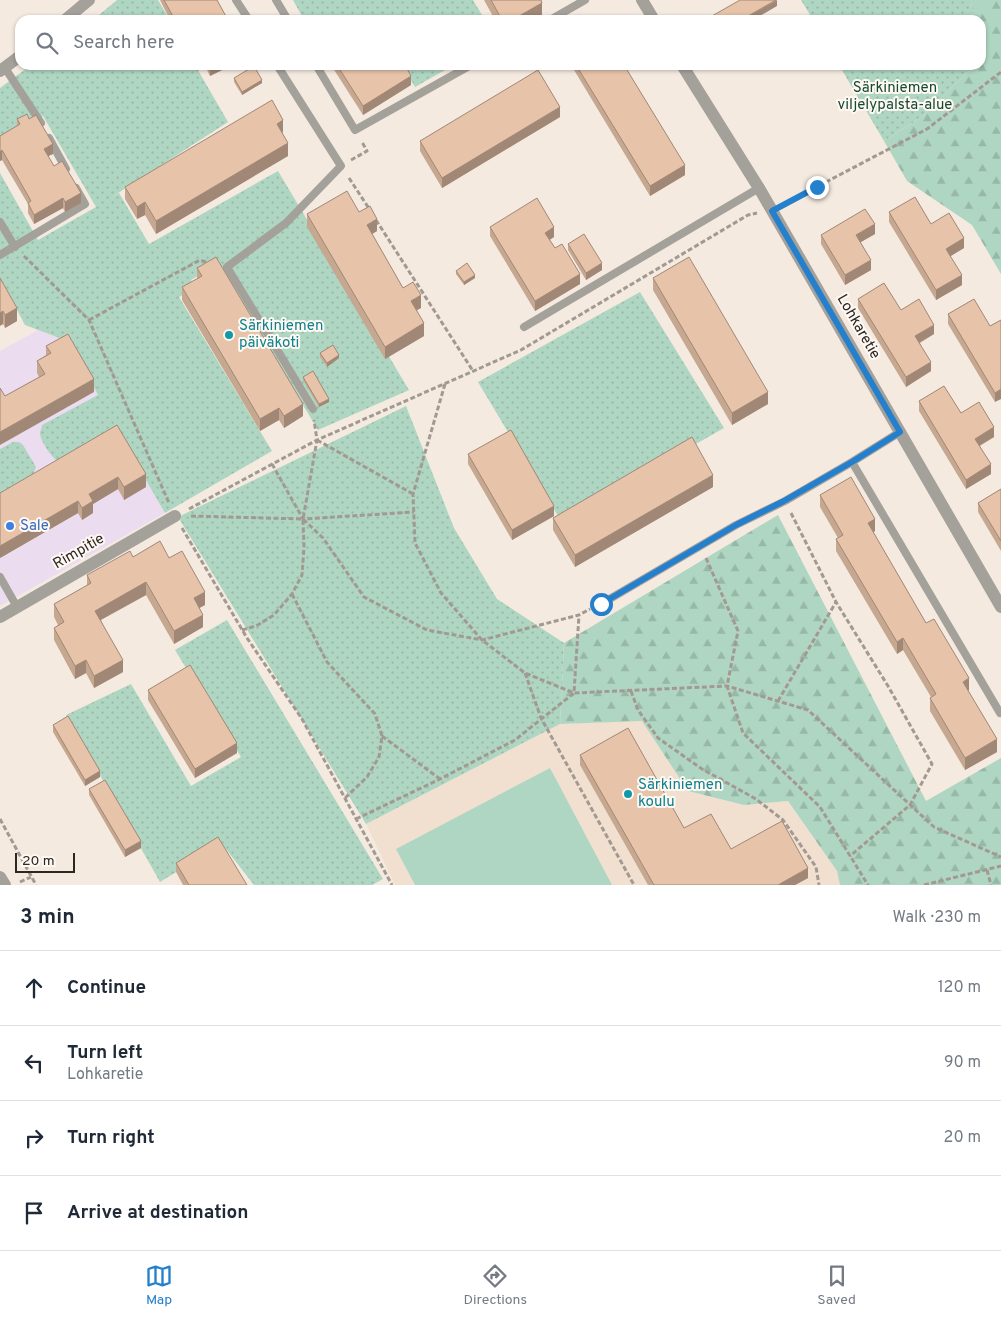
<!DOCTYPE html>
<html lang="en">
<head>
<meta charset="utf-8">
<style>
	body { margin:0; font-family:Overpass,sans-serif; background:#f2f2f3; color:#1f2937 }
	.scale { position:absolute; left:15px; bottom:12px; width:60px; box-sizing:border-box; padding-left:5px; border:2px solid #2b2723; border-top:0; font-size:14px; line-height:18px; white-space:nowrap; color:#2b2723; -webkit-text-stroke:4px #fff8f2; paint-order:stroke }
	.stop { position:absolute; width:15px; height:15px; margin:-11px; border:4px solid #247fcc; border-radius:50%; background:#fff }
	.stop.end { background:#247fcc; border-color:#fff; box-shadow:0 1px 5px #0008 }
	.list { margin:0; padding:0; list-style:none }
	h2 { display:flex; justify-content:space-between; align-items:center; height:65px; margin:0; padding:0 20px; font-size:21px }
	h2 small { font-size:16px; font-weight:400; color:#747a83 }
	.list li { display:grid; grid-template-columns:32px 1fr auto; gap:15px; align-items:center; box-sizing:border-box; height:75px; padding:0 20px; border-top:1px solid #e0e1e3 }
	.list b { display:block; font-size:19px; white-space:nowrap }
	.list p { margin:0; font-size:16px; white-space:nowrap; color:#747a83 }
	.list em { font-size:16px; font-style:normal; color:#747a83 }
	.icon { flex:none; width:28px; height:28px; fill:none; stroke:currentColor; stroke-width:2; stroke-linecap:round; stroke-linejoin:round }
	.map { position:relative; flex:none; width:1001px; height:885px; overflow:hidden }
	.search { position:absolute; background:#fff; box-shadow:0 1px 4px #0004; left:15px; right:15px; top:15px; height:55px; display:flex; align-items:center; gap:12px; box-sizing:border-box; padding:0 18px; border-radius:15px; color:#747a83; font-size:19px }
	.sheet { height:365px; background:#fff }
	nav { display:flex; justify-content:space-around; align-items:center; box-sizing:border-box; height:70px; border-top:1px solid #e0e1e3; background:#fff; font-size:14px; color:#747a83 }
	nav a { display:grid; justify-items:center; gap:2px }
	nav .on { color:#247fcc }
	.map>svg:first-child { display:block }
	.commercial { fill:#ebdcf0 }
	.built { fill:#f1e0d0 }
	.grass { fill:#afd6c2 }
	.forest { fill:url(#forest-firs) }
	.park { fill:url(#park-dots) }
	.lines { fill:none; stroke-linecap:round; stroke-linejoin:round }
	.path { stroke:#a29a92; stroke-width:3; stroke-dasharray:5 2.5; stroke-linecap:butt }
	.service { stroke:#a4a19b; stroke-width:8 }
	.minor { stroke:#a4a19b; stroke-width:12 }
	.tertiary { stroke:#a4a19b; stroke-width:12 }
	.wall { fill:#c6a891 }
	.shaded-wall { fill:#a18876 }
	.building { fill:#e6c3a9; stroke:#a18876 }
	.route { stroke:#247fcc; stroke-width:6 }
	.culture-dot { fill:#0f9aa8; stroke:#fff8f2; stroke-width:2 }
	.shop-dot { fill:#3f7fe0; stroke:#fff8f2; stroke-width:2 }
	.labels { text-anchor:middle; dominant-baseline:central; stroke-width:4; stroke-linejoin:round; paint-order:stroke }
	.park-label { font-size:15px; fill:#144934; stroke:#fff8f2 }
	.culture-label { font-size:15px; fill:#0d838f; stroke:#fff8f2; text-anchor:start }
	.street-label { font-size:15px; fill:#2b2723; stroke:#fff8f2 }
	.shop-label { font-size:15px; fill:#366cbe; stroke:#fff8f2; text-anchor:start }
</style>
</head>
<body>
<div class="map">
<svg width="1001" height="885" viewBox="0 0 1001 885">
	<defs>
		<pattern id="forest-firs" width="22" height="20" patternUnits="userSpaceOnUse" patternTransform="scale(1.25)"><rect width="22" height="20" fill="#afd6c2"/><path d="M5 1l3.5 6h-7zM16 11l3.5 6h-7z" fill="#97b8a6"/></pattern>
		<pattern id="park-dots" width="8" height="8" patternUnits="userSpaceOnUse" patternTransform="scale(1.25)"><rect width="8" height="8" fill="#afd6c2"/><path d="M2 2h.1M6 6h.1" fill="none" stroke="#97b8a6" stroke-width="1.8" stroke-linecap="round"/></pattern>
	</defs>
	<rect width="100%" height="100%" fill="#f5eae0"/>
	<!-- commercial -->
	<path class="commercial" d="M38 330 70 342 119 434 165 513 0 606V351Z"/>
	<!-- built -->
	<path class="built" d="M642 720 688 791 744 805 788 801 837 871 840 885H395L366 824 560 724Z"/>
	<!-- grass -->
	<path class="grass" d="M550 768 612 885H415L396 849Z"/>
	<!-- forest -->
	<path class="forest" d="M971 0H1001V274L972 225 907 181 884 141 922 117 975 65H981V20H973Z
		M778 515 926 801 1001 758V885H840L837 871 788 801 744 805 688 791 642 721 560 724 564 643Z"/>
	<!-- park -->
	<path class="park" d="M117 0H158L170 20H93Z
		M293 0H473L485 20H304Z
		M801 0H971L973 20H813Z
		M31 65H195L228 122 109 199 119 193 149 244 278 171 409 390 318 430 218 264 191 280 195 288 179 297 272 451 165 513 119 434 58 461C52 458 40 441 40 433 40 432 42 427 42 425L98 395 70 342 25 325 0 278V173L38 240 96 207 43 116 0 140V88Z
		M402 65H454L415 87Z
		M839 65H975L922 117 884 141Z
		M640 292 724 428 561 521 478 382Z
		M406 406 454 528 497 599 564 643 560 724 366 824 178 517Z
		M13 442H19L23 445 36 467 33 475 0 497V449Z
		M227 620 383 879 372 885H254L222 844 160 882 66 715 131 684 191 786 241 757 175 650Z"/>
	<g class="lines">
		<!-- path -->
		<path class="path" d="M351 160 367 151 362 142
			M349 178 370 210
			M786 203 927 129 1001 72
			M376 220 473 371
			M24 256 89 320 169 503
			M89 320 200 260 210 263
			M445 384 413 494 415 543 441 593 482 640 525 673 574 693 727 686 808 710 934 827 1001 857
			M317 440 413 494
			M272 464 303 519 414 512
			M189 509 317 440 521 350 748 215 757 213
			M791 513 836 602 888 686 932 764 910 805 850 856
			M191 516 303 519 323 538 364 597 427 630 482 640 579 615 590 609
			M182 528 247 638 302 719 392 885
			M706 558 738 631 727 686 743 733 820 807 868 885
			M292 594 327 662 375 714 382 736 379 757 367 777 345 798
			M242 630 256 626 274 615 292 594 302 575 304 547 303 519 317 440 314 420
			M525 673 541 718 634 885
			M631 691 638 710 658 738 702 769 756 799 783 820 816 867 819 885
			M778 701 836 602
			M382 736 440 779
			M0 819 36 885
			M356 819 440 779 515 740 574 693 579 615
			M987 870 991 885
			M20 882 31 877
			M924 885 1001 866"/>
		<!-- service -->
		<path class="service" d="M236 0 249 20
			M276 0 288 20
			M550 20 585 0
			M277 65 341 166 286 223 227 267 313 409
			M316 65 355 130 471 65
			M5 68 41 123
			M49 138 66 169
			M0 222 15 247
			M0 255 85 204 76 188
			M524 327 759 188
			M852 462 1000 713
			M0 577 17 607
			M601 604 736 525 785 501 852 462 900 432"/>
		<!-- minor -->
		<path class="minor" d="M642 0 654 20
			M65 20 89 0
			M682 65 759 188 1001 607
			M0 71 20 56
			M0 617 175 516"/>
		<!-- tertiary -->
		<path class="tertiary" d="M0 877 5 885"/>
	</g>
	<!-- wall -->
	<path class="wall" d="M160 0H217L228 20H170Z
		M484 0H541L542 15 534 20H495Z
		M194 65H232L210 76 205 66 197 71Z
		M331 65H405L411 85 363 115Z
		M571 65H624L685 175 650 196Z
		M234 78 262 83 242 95 234 82Z
		M560 117 442 188 420 151V141Z
		M17 119 53 154 48 156 54 166 81 203 65 212 63 208 34 224 28 213V204L2 160 0 161V136L17 126Z
		M283 132 282 133 288 156 156 234 145 215 137 219 125 199V187Z
		M359 212 377 231 372 234 403 288 421 308 417 310 424 336 385 359 307 227V214Z
		M889 212 931 224 964 248 950 256 962 285 936 300 889 222Z
		M490 227 554 237 550 240 555 248 580 284 535 311 490 236Z
		M875 234 860 242 871 270 845 285 821 244V235Z
		M568 244 602 270 586 280 568 250Z
		M197 268 303 416 284 428 279 420 260 431 182 300V287L197 279Z
		M456 271 475 278 464 285 456 274Z
		M0 278 17 321 5 328 3 324Z
		M653 278 768 404 732 425 653 290Z
		M858 299 901 310 934 334 920 343 931 371 906 387 858 308Z
		M948 314 990 326 1001 320 995 402 948 324Z
		M46 346 94 392 5 396 39 377 37 373V361L46 355Z
		M320 353 339 358 327 367 320 357Z
		M303 377 329 402 319 407 303 380Z
		M919 401 961 413 994 437 980 446 991 474 966 489 919 411Z
		M117 425 146 487 124 500 118 489 93 504V513L82 520 78 513 0 558Z
		M468 454 554 516 512 540 468 464Z
		M713 487 575 567 553 530V518Z
		M1001 489V551L978 512V503Z
		M820 495 875 531 873 532 926 623 969 690 968 691 997 752 965 770 930 711V698L931 697 903 650 897 654 836 551V539L838 538 820 507Z
		M133 557 169 558 205 605 199 608 203 627 174 644 146 595 101 620 123 672 94 688 86 673 75 679 54 640V628L58 625 54 617V604L87 586V575Z
		M148 690 237 753 195 778 148 700Z
		M53 725 100 777 85 786 53 732Z
		M580 755 684 828 731 849 808 878 795 885H648L580 765Z
		M89 789 141 848 125 857 89 795Z
		M176 863 247 885H183L176 872Z"/>
	<!-- shaded-wall -->
	<path class="shaded-wall" d="M777 0V6L753 20H741Z
		M542 3V15L534 20H512Z
		M197 65H205V66L197 71Z
		M214 65H232L210 76V67Z
		M411 76V85L363 115V106Z
		M262 80V83L242 95V92Z
		M560 107V117L442 188V178Z
		M283 120V132L277 136V124Z
		M288 143V156L156 234V221Z
		M53 144V154L44 158V149Z
		M2 150V160L0 161V152Z
		M685 165V175L650 196V186Z
		M81 193V203L65 212V202Z
		M63 198V208L34 224V215Z
		M145 202V215L137 219V207Z
		M377 219V231L367 237V225Z
		M875 224V234L856 245V235Z
		M554 227V237L545 242V233Z
		M964 238V248L946 259V249Z
		M871 260V270L845 285V275Z
		M602 263V270L586 280V273Z
		M580 274V284L535 311V301Z
		M475 275V278L464 285V282Z
		M962 275V285L936 300V290Z
		M421 295V308L411 313V301Z
		M17 308V321L5 328V315Z
		M3 311V324L0 326V313Z
		M424 323V336L385 359V347Z
		M934 325V334L915 345V336Z
		M339 355V358L327 367V363Z
		M931 362V371L906 387V377Z
		M94 379V392L0 445V432Z
		M1001 389V399L995 402V393Z
		M768 392V404L732 425V413Z
		M329 399V402L319 407V404Z
		M303 404V416L284 428V416Z
		M279 408V420L260 431V419Z
		M994 427V437L975 448V439Z
		M991 464V474L966 489V480Z
		M146 474V487L124 500V487Z
		M713 475V487L575 567V555Z
		M118 477V489L93 504V513L82 520V508L89 494Z
		M78 501V513L0 558V546Z
		M554 506V516L512 540V530Z
		M875 519V531L868 536V523Z
		M146 582V595L95 623V611Z
		M205 592V605L194 611V598Z
		M203 615V627L174 644V631Z
		M903 638V650L897 654V642Z
		M86 660V673L75 679V666Z
		M123 660V672L94 688V676Z
		M969 678V690L963 694V682Z
		M997 739V752L965 770V758Z
		M237 743V753L195 778V769Z
		M100 771V777L85 786V780Z
		M141 841V848L125 857V850Z
		M808 868V878L795 885H778Z"/>
	<!-- building -->
	<path class="building" d="M164 0H217L228 20H175Z
		M491 0H541L542 3 512 20H502Z
		M740 0H776L741 20H705Z
		M241 17 242 20H236Z
		M374 17 376 20H369Z
		M337 65H405L411 76 363 106Z
		M576 65H624L685 165 650 186Z
		M254 66 262 80 242 92 234 78Z
		M538 70 560 107 442 178 420 141Z
		M272 100 283 120 277 124 288 143 156 221 145 202 137 207 125 187Z
		M27 114 29 119 36 115 53 144 44 149 54 166 62 161 81 193 65 202 63 198 34 215 28 203 31 201 2 150 0 152V136L20 124 17 119Z
		M347 191 359 212 370 206 377 219 367 225 403 288 413 282 421 295 411 301 424 323 385 347 307 214Z
		M915 197 931 224 949 213 964 238 946 249 962 275 936 290 889 212Z
		M537 198 554 227 545 233 555 248 562 244 580 274 535 301 490 227Z
		M865 209 875 224 856 235 871 260 845 275 821 235Z
		M584 234 602 263 586 273 568 244Z
		M216 257 303 404 284 416 279 408 260 419 182 287 202 276 197 268Z
		M689 257 768 392 732 413 653 278Z
		M467 263 475 275 464 282 456 271Z
		M0 278 17 308 5 315 3 311 0 313Z
		M884 283 901 310 919 299 934 325 915 336 931 362 906 377 858 299Z
		M974 299 990 326 1001 320V389L995 393 948 314Z
		M68 334 94 379 0 432V388L5 396 45 374 37 361 51 353 46 346Z
		M333 345 339 355 327 363 320 353Z
		M313 371 329 399 319 404 303 377Z
		M944 386 961 413 979 402 994 427 975 439 991 464 966 480 919 401Z
		M117 425 146 474 124 487 118 477 89 494 93 501 82 508 78 501 0 546V493Z
		M511 430 554 506 512 530 468 454Z
		M692 437 713 475 575 555 553 518Z
		M851 477 875 519 868 523 926 623 934 619 969 678 963 682 997 739 965 758 930 698 936 694 903 638 897 642 836 539 843 535 820 495Z
		M1001 489V541L978 503Z
		M160 541 169 558 182 551 205 592 194 598 203 615 174 631 146 582 95 611 123 660 94 676 86 660 75 666 54 628 64 622 54 604 91 583 87 575 130 551 133 557Z
		M190 665 237 743 195 769 148 690Z
		M68 716 100 771 85 780 53 725Z
		M628 728 684 828 711 814 731 849 782 821 808 868 778 885H654L580 755Z
		M105 780 141 841 125 850 89 789Z
		M218 837 247 885H189L176 863Z"/>
	<g class="lines">
		<!-- route -->
		<path class="route" d="M601 604 736 525 784 501 852 462 900 432 772 211 817 187"/>
	</g>
	<!-- markers -->
	<g class="culture-dot">
		<circle cx="229" cy="335" r="5"/>
		<circle cx="628" cy="794" r="5"/>
	</g>
	<circle class="shop-dot" cx="10" cy="526" r="5"/>
	<g class="labels">
		<!-- park labels -->
		<g class="park-label">
			<text x="895" y="88">Särkiniemen<tspan x="895" dy="17">viljelypalsta-alue</tspan></text>
		</g>
		<!-- culture labels -->
		<g class="culture-label">
			<text x="239" y="326">Särkiniemen<tspan x="239" dy="17">päiväkoti</tspan></text>
			<text x="638" y="785">Särkiniemen<tspan x="638" dy="17">koulu</tspan></text>
		</g>
		<!-- street labels -->
		<g class="street-label">
			<text transform="translate(858 327) rotate(60)">Lohkaretie</text>
			<text transform="translate(79 552) rotate(-30)">Rimpitie</text>
		</g>
		<!-- shop labels -->
		<g class="shop-label">
			<text x="20" y="526">Sale</text>
		</g>
	</g>
</svg>
<div class="scale">20 m</div>
<div class="stop" style="left:601px;top:604px"></div>
<div class="stop end" style="left:817px;top:187px"></div>
<div class="search"><svg class="icon" aria-label="search" viewBox="0 0 24 24"><circle cx="10" cy="10" r="6"/><path d="M15 15l6 6"/></svg>Search here</div>
</div>
<section class="sheet">
<h2>3 min<small>Walk · 230 m</small></h2>
<ul class="list">
<li><svg class="icon" aria-label="ahead" viewBox="0 0 24 24"><path d="M12 20V5M6 11l6-6 6 6"/></svg><div><b>Continue</b></div><em>120 m</em></li>
<li><svg class="icon" aria-label="left" viewBox="0 0 24 24"><path d="M17 20v-9H6M10 6l-5 5 5 5"/></svg><div><b>Turn left</b><p>Lohkaretie</p></div><em>90 m</em></li>
<li><svg class="icon" aria-label="right" viewBox="0 0 24 24"><path d="M7 20v-9h11M14 6l5 5-5 5"/></svg><div><b>Turn right</b></div><em>20 m</em></li>
<li><svg class="icon" aria-label="arrive" viewBox="0 0 24 24"><path d="M6 21V4h12l-3 4 3 4H6"/></svg><div><b>Arrive at destination</b></div></li>
</ul>
</section>
<nav>
<a class="on"><svg class="icon" aria-label="map" viewBox="0 0 24 24"><path d="M3 6l6-2 6 2 6-2v14l-6 2-6-2-6 2zM9 4v14M15 6v14"/></svg>Map</a>
<a><svg class="icon" aria-label="directions" viewBox="0 0 24 24"><path d="M12 3l9 9-9 9-9-9zM9 14v-3h6M13 9l2 2-2 2"/></svg>Directions</a>
<a><svg class="icon" aria-label="saved" viewBox="0 0 24 24"><path d="M7 4h10v16l-5-4-5 4z"/></svg>Saved</a>
</nav>
</body>
</html>
